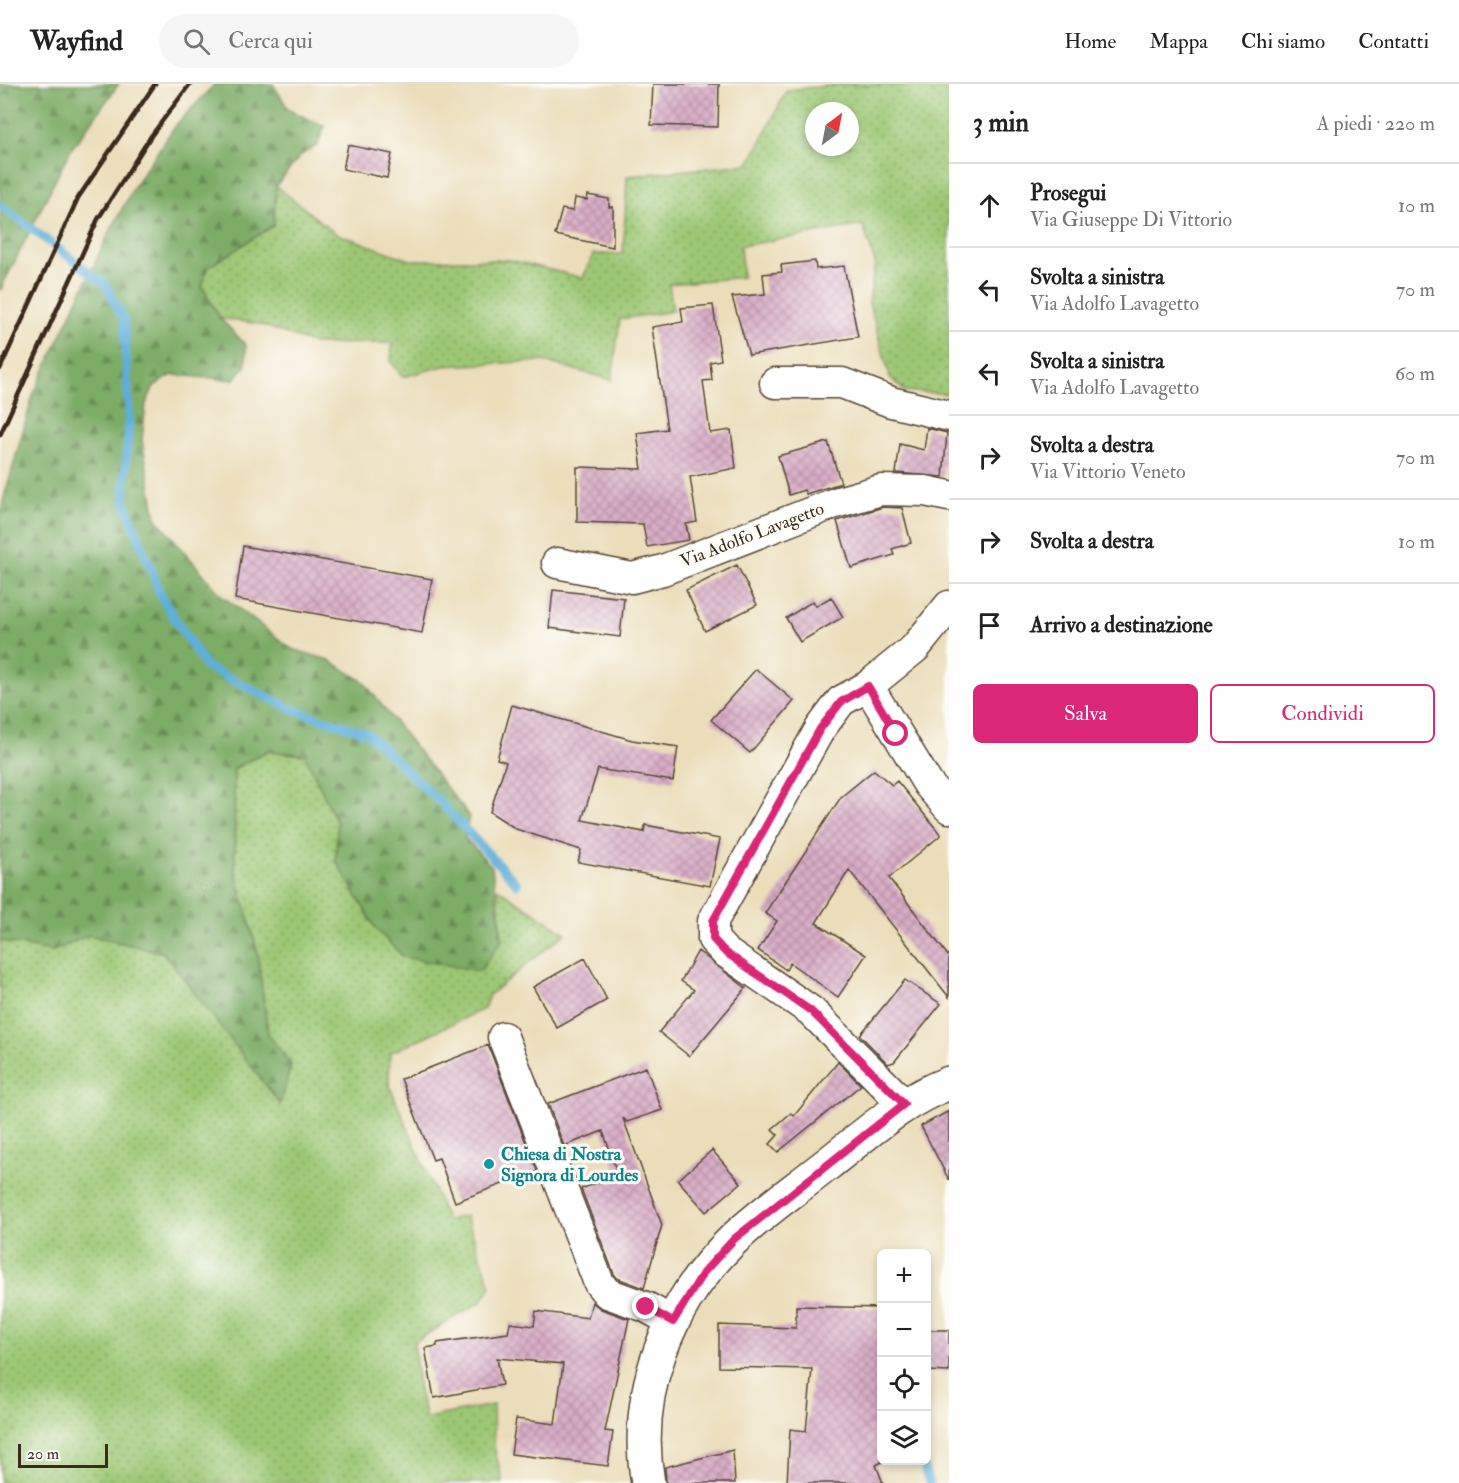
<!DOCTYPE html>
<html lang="it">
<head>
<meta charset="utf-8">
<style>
	body { margin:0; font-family:"IM FELL Double Pica",serif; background:#f6f6f6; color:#222 }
	.controls { position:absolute; right:18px; bottom:18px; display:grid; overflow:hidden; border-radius:9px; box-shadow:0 3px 9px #0003 }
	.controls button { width:54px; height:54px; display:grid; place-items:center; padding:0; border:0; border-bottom:2px solid #e0e0e0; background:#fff; color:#222; font:30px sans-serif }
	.compass { position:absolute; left:805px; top:18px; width:54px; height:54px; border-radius:50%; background:#fff; box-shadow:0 3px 9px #0003; rotate:32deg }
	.scale { position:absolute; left:18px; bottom:15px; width:90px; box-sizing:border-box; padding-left:6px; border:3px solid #3b2a1e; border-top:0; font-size:16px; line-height:21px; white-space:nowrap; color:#3b2a1e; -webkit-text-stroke:4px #fdfcf7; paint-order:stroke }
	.stop { position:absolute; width:18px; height:18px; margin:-14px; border:4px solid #db2777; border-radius:50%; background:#fff }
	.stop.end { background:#db2777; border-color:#fff; box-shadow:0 2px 6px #0008 }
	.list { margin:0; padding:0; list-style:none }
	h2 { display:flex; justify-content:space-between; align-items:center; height:78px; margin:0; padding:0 24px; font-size:26px }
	h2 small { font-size:20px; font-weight:400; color:#767676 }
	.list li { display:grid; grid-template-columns:39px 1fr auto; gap:18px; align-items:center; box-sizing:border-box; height:84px; padding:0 24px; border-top:2px solid #e0e0e0 }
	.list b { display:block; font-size:22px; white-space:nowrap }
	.list p { margin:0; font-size:20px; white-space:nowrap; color:#767676 }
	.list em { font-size:20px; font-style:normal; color:#767676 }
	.actions { display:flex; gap:12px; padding:18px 24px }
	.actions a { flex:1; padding:14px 0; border:2px solid #db2777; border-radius:9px; text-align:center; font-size:21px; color:#db2777 }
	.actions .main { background:#db2777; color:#fff }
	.icon { flex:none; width:33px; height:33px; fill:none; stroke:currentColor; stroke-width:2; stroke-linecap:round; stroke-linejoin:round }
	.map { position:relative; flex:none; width:949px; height:1399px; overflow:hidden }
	header { display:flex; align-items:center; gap:36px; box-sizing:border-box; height:84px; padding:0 30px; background:#fff; border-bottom:2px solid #e0e0e0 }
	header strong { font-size:28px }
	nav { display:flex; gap:33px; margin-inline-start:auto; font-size:21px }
	.search { width:420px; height:54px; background:#f6f6f6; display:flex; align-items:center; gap:15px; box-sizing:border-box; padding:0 21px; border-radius:33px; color:#767676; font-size:22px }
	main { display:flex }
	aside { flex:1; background:#fff }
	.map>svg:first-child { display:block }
	.grass { fill:url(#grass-dots); stroke:#6c7849; stroke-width:1.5; fill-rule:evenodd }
	.forest { fill:url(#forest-firs); stroke:#5c6b42; stroke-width:1.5 }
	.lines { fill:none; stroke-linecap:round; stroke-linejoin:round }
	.stream { stroke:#5eafd9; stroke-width:9 }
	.building { fill:url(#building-cross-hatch) }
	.minor-casing { stroke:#554535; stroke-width:33 }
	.major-casing { stroke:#554535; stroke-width:36 }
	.minor { stroke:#fff; stroke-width:30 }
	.major { stroke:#fff; stroke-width:33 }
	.rail { stroke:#3b2a1e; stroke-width:4.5 }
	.route { stroke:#db2777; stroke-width:8 }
	.culture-dot { fill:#0f9aa8; stroke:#fdfcf7; stroke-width:2 }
	.labels { text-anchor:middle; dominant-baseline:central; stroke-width:6; stroke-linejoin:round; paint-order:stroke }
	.street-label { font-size:18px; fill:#3b2a1e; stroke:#fdfcf7 }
	.culture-label { font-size:18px; font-weight:bold; fill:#0d838f; stroke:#fdfcf7; text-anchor:start }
</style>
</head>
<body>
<header>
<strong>Wayfind</strong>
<div class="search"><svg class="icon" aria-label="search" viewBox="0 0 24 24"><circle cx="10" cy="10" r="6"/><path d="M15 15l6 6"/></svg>Cerca qui</div>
<nav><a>Home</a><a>Mappa</a><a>Chi siamo</a><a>Contatti</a></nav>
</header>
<main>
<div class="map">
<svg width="949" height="1399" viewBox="0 0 949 1399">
	<defs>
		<pattern id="grass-dots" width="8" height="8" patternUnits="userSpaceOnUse" patternTransform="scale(1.5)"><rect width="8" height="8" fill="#9cc774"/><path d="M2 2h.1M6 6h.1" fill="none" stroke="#80a25f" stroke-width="1.8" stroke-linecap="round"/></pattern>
		<pattern id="forest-firs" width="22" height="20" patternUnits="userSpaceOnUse" patternTransform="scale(1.5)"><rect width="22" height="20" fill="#7dac66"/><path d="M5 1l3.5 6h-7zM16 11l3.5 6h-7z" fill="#688c53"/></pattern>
		<pattern id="building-cross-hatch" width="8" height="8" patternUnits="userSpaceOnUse" patternTransform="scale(1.5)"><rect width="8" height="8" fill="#d9adc8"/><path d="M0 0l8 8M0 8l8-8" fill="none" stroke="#b18da2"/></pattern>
	</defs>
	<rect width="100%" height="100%" fill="#fdfcf7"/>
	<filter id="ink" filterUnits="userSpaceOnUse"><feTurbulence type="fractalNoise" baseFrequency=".0167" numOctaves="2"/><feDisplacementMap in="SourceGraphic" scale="12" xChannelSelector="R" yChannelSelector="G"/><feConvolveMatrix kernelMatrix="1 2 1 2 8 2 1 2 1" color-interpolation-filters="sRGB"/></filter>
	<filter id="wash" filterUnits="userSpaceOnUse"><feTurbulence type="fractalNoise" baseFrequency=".008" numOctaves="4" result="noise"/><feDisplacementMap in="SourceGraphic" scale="24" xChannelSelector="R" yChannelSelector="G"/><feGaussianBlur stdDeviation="1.35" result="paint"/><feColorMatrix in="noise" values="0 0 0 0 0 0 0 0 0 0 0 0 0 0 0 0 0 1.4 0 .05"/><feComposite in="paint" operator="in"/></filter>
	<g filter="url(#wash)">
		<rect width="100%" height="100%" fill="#ebddba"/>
		<!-- grass -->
		<path class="grass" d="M847 0H949V310L904 307 890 293 869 219 875 179 863 141 740 162 743 193 669 200 673 227 620 235 612 296 543 277 443 282 403 293 391 278 392 259 314 260 259 240 220 234 202 202 207 183 274 141 276 102 335 149 410 176H510L583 194 593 170H623L627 92 749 80 787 6ZM814 27H850V63H814Z
			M267 667 305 671 337 739 336 777 502 856 497 804 566 849 489 911 484 925 390 969 389 1000 447 1136 466 1132 491 1202 482 1217 414 1258 418 1302 426 1334 493 1321 494 1362 503 1399H0V857L53 867 89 851 164 869 280 1019 291 981 268 950 257 866 235 786 234 685Z"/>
		<!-- forest -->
		<path class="forest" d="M0 0H119L70 67 0 207Z
			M215 0H273L289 26 325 42 318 61 301 71 276 102 274 141 207 184 202 203 220 234 246 261V282L233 296 172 291 154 302 146 320 142 356 156 434 221 511 292 565 329 576 363 597 469 732 465 754 492 783 502 856 480 887 403 873 376 845 336 777 337 739 305 671 267 667 234 684 235 786 257 866 268 950 291 981 280 1020 164 869 89 851 53 867 0 857V428L33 311 107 153 136 99 175 42Z"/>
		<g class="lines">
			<!-- stream -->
			<path class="stream" d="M0 121 105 200 124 236 129 330 124 416 163 516 206 583 294 626 367 649 443 721 517 800
				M921 1376 930 1399"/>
		</g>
		<g id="blocks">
			<!-- building -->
			<path class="building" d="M653 0H719L718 43 651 41Z
				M348 61 392 70 387 94 343 85Z
				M588 111 609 115V123H613V163L555 151 562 125 573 127 575 114 587 116Z
				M815 177 816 185 844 182 858 253 749 271 732 213 765 210 763 190 782 188 781 181Z
				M713 221 721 276 710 278 712 296 703 297 710 349 731 346 736 384 690 393 697 438 686 440 689 456 647 463 643 440 577 438V383L642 385 637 349 667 345 652 243 683 238 681 224Z
				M927 344 947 349 943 393 896 389 900 360 924 366Z
				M828 358 841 399 806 410 804 406 789 411 778 372Z
				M883 423 902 424 911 459 892 465 894 471 851 484 837 437Z
				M243 462 432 495 422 549 235 515Z
				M737 481 757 521 705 547 686 506Z
				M553 506 624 514 620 553 549 544Z
				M831 513 843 533 800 558 786 534 813 517 816 522Z
				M756 585 794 617 750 669 711 636Z
				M512 621 632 656 678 663 673 697 598 685 582 736 644 748 645 741 720 755 710 802 578 778 581 766 516 745 490 728 506 678 497 675Z
				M874 686 892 701 897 697 941 751 889 794 949 873V913L849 786 816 839 866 871 838 913 790 879 786 886 758 866 777 837 765 829 841 713Z
				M698 867 746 904 689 972 659 948 694 906 681 897Z
				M585 874 607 916 557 944 533 903Z
				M905 896 941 920 894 978 888 980 860 951Z
				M488 961 537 1087 455 1118 439 1074 433 1076 401 995Z
				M838 978 861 1001 778 1068 770 1060 778 1051 772 1045 791 1029 794 1032Z
				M646 983 662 1026 627 1038 623 1034 662 1141 644 1204 617 1194 614 1190 581 1105 618 1091 603 1047 564 1062 548 1020Z
				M949 1027V1096L921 1042Z
				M712 1066 741 1099 706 1128 678 1096Z
				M592 1218 601 1225 629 1235 605 1347 613 1348 608 1382 511 1370 516 1335 555 1340 563 1280 497 1274 502 1301 434 1314 425 1264 437 1262V1259L508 1249 510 1239 534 1242 536 1227 588 1234Z
				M796 1222 882 1224V1378L876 1381 883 1399H787L790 1345 806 1347 812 1285 719 1283V1241L796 1244Z
				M927 1246H949V1288L927 1287Z
				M733 1366 735 1399H666L665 1383Z"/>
		</g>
	</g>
	<g filter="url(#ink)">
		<use href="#blocks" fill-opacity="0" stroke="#554535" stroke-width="1.5"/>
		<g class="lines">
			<defs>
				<path id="minor" d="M775 299H842L891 318 949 332
					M557 479 632 494 663 486 835 419 881 406 925 407 949 412
					M868 602 928 700 949 724
					M503 953 599 1199 607 1209 646 1223 673 1238
					M904 1020 811 927 725 868 713 855V837L820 645 841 617 868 602 915 564 949 522"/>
				<path id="major" d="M648 1399C632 1309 668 1219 733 1156 761 1129 795 1106 825 1082 865 1051 901 1017 949 999"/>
			</defs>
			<!-- minor casing -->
			<use href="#minor" class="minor-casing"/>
			<!-- major casing -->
			<use href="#major" class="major-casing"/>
			<!-- minor -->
			<use href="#minor" class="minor"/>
			<!-- major -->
			<use href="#major" class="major"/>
			<!-- rail -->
			<path class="rail" d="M0 285 78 114 155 0
				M0 351 98 135 151 52 190 0"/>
		</g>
	</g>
	<g class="lines" filter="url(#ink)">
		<!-- route -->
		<path class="route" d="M646 1223 673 1238 703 1189 734 1155 904 1020 811 927 725 868 713 855V837L820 645 841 618 868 602 896 650"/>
	</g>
	<!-- markers -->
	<circle class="culture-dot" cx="489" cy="1080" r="6"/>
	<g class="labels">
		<!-- street labels -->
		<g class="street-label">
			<text transform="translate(752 451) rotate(-21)">Via Adolfo Lavagetto</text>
		</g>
		<!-- culture labels -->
		<g class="culture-label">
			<text x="501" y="1070">Chiesa di Nostra<tspan x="501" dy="21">Signora di Lourdes</tspan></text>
		</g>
	</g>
</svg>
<div class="controls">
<button>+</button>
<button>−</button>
<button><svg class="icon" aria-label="locate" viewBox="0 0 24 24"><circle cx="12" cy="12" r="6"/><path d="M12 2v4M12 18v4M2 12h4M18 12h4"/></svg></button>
<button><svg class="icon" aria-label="layers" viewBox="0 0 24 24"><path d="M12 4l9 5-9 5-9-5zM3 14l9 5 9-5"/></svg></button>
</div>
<svg class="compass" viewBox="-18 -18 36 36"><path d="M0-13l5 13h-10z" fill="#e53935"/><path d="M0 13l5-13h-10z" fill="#767676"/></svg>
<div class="scale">20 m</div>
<div class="stop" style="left:896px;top:650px"></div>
<div class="stop end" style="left:646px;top:1223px"></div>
</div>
<aside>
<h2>3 min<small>A piedi · 220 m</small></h2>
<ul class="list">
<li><svg class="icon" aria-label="ahead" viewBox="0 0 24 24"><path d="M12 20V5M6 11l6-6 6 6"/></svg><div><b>Prosegui</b><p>Via Giuseppe Di Vittorio</p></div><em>10 m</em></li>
<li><svg class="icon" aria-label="left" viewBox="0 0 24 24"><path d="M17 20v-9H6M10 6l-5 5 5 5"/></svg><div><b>Svolta a sinistra</b><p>Via Adolfo Lavagetto</p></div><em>70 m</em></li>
<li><svg class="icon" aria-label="left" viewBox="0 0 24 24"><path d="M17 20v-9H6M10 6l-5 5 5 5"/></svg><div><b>Svolta a sinistra</b><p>Via Adolfo Lavagetto</p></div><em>60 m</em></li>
<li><svg class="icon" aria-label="right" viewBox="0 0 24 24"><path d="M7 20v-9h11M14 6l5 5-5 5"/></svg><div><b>Svolta a destra</b><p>Via Vittorio Veneto</p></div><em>70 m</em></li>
<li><svg class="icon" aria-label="right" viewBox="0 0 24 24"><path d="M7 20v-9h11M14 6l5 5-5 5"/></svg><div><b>Svolta a destra</b></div><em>10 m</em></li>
<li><svg class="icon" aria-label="arrive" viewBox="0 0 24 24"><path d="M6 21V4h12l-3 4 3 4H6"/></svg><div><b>Arrivo a destinazione</b></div></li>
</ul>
<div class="actions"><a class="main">Salva</a><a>Condividi</a></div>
</aside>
</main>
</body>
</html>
